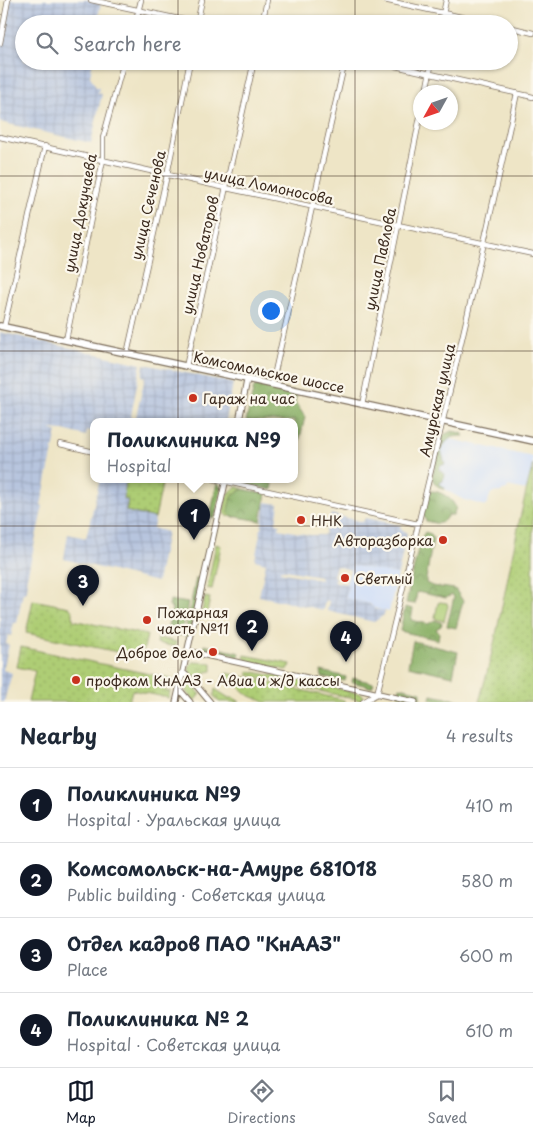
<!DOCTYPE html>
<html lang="en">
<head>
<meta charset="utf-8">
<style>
	body { margin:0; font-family:"Playpen Sans",sans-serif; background:#f6f6f7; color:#1f2937 }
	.compass { position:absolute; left:413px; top:85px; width:45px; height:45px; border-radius:50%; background:#fff; box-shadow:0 1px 4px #0004; rotate:230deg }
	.you { position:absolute; left:270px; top:310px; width:18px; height:18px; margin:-12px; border:4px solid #fff; border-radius:50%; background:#1a73e8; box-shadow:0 0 0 8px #1a73e833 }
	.badge { display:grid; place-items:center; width:32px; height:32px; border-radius:50%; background:#111827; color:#fff; font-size:16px; font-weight:700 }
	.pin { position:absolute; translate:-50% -41px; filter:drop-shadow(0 1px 2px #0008) }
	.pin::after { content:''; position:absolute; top:26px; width:18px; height:15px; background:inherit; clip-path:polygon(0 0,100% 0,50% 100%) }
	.popup { position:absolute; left:90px; top:418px; width:208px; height:65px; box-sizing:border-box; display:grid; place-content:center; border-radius:10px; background:#fff; filter:drop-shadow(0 1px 4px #0005); font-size:16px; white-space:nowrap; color:#747a83 }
	.popup b { font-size:19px; color:#1f2937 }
	.popup::after { content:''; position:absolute; left:50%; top:100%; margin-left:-10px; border:10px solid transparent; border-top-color:#fff }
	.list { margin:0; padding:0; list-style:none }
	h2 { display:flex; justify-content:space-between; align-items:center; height:65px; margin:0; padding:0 20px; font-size:21px }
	h2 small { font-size:16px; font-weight:400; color:#747a83 }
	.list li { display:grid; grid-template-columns:32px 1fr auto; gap:15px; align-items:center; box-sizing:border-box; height:75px; padding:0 20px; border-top:1px solid #e0e1e3 }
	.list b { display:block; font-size:19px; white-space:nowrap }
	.list p { margin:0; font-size:16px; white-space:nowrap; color:#747a83 }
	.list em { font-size:16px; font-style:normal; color:#747a83 }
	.icon { flex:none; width:28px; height:28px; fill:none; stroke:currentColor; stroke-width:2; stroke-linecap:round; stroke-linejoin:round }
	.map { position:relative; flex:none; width:533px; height:702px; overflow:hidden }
	.search { position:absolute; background:#fff; box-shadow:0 1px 4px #0004; left:15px; right:15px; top:15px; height:55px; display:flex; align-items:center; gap:12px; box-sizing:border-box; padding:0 18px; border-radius:28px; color:#747a83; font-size:19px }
	.sheet { height:365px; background:#fff }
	nav { display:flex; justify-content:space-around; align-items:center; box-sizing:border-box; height:70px; border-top:1px solid #e0e1e3; background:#fff; font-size:14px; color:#747a83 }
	nav a { display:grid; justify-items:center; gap:2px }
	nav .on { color:#111827 }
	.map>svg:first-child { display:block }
	.built { fill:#cbdbf9 }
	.industrial { fill:url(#industrial-grid); fill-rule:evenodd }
	.grass { fill:url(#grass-tufts); stroke:#747c4a }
	.forest { fill:url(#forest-crowns); stroke:#626d42 }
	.park { fill:url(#park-dots); stroke:#747c4a }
	.pitch { fill:#aecd75; stroke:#747c4a }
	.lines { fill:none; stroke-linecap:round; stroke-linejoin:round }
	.minor-casing { stroke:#7a6b59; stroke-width:6 }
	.tertiary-casing { stroke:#7a6b59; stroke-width:7 }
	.secondary-casing { stroke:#7a6b59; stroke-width:8 }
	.minor { stroke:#fff; stroke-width:4.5 }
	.tertiary { stroke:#fff; stroke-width:5 }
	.secondary { stroke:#fff; stroke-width:5.5 }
	.grid { fill:none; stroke:#3b2a1e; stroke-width:1; stroke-opacity:0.55 }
	.poi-dot { fill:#c8321e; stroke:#fbf7ec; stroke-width:2 }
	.labels { text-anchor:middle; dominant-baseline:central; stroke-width:4.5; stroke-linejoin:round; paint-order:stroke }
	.street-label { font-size:14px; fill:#3b2a1e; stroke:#fbf7ec }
	.poi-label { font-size:14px; fill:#3b2a1e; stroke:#fbf7ec; text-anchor:start }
</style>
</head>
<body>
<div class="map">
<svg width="533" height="702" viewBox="0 0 533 702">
	<defs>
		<pattern id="industrial-grid" width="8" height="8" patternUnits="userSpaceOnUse" patternTransform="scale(1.25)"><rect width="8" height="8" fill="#b7c5de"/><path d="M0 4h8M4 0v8" fill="none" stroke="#9ea9be"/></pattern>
		<pattern id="grass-tufts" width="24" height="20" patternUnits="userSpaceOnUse" patternTransform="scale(1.25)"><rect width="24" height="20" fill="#aecd75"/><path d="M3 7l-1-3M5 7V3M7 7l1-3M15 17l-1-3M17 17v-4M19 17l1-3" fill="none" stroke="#97b065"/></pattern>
		<pattern id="forest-crowns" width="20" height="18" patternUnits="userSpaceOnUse" patternTransform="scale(1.25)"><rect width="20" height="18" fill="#8ab066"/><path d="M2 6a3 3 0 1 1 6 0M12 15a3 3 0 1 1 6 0" fill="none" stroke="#728f53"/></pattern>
		<pattern id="park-dots" width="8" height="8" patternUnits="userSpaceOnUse" patternTransform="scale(1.25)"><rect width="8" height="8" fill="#aecd75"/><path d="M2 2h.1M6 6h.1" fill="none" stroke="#97b065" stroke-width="1.8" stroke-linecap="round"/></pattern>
	</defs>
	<rect width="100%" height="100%" fill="#fbf7ec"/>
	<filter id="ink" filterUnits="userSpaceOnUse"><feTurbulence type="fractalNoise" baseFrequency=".02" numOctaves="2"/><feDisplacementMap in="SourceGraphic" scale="10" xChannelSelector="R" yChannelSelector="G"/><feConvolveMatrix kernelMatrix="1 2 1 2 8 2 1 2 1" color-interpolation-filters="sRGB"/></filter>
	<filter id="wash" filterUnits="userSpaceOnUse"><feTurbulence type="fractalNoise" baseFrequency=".0096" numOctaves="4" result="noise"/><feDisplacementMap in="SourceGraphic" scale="20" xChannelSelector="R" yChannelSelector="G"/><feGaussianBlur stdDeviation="1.12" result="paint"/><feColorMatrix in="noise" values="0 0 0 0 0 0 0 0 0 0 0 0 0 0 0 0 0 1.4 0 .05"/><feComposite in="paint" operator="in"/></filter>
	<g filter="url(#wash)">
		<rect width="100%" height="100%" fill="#eee5c6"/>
		<!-- built -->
		<path class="built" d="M445 438 533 457V464L526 490 508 486 507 489 502 490 501 492 491 493 486 506 464 500 449 492 435 480Z
			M352 565 398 574 389 612 374 608 370 604 345 598 349 585 346 584Z"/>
		<!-- industrial -->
		<path class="industrial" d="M10 0H88L101 3 97 22 103 24H24V61H93L90 76 96 87 99 88 98 93 102 94 91 143 0 122V48Z
			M0 332 141 364 130 421H94V431H87L86 436 63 430 50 429 57 432 41 505 43 506 26 582 28 583 26 593 23 592 17 623H14L11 636 8 635 6 644 9 645 3 670 12 673 4 702H0Z
			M144 364 233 383 226 421H135L145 377 142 376Z
			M100 479H127L123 498 129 500 126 511 155 518 153 528 167 532 157 582 64 559 68 534 86 538Z
			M266 502 279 504 276 523 280 524 279 529 310 535H324L331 514 363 522 365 518 401 525 400 529 407 533 398 574 352 565 351 570 336 566 333 576 335 577 334 581 349 585 345 598 370 604V605L374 607V609L385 611 384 615 374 622 327 611 329 601 325 600 323 610 259 596 266 563 255 560ZM280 569 320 576 321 580 280 572Z"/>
		<!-- grass -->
		<path class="grass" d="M237 487 243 489 234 494 232 516 236 517 227 516 224 511C226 500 226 492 237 487Z
			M216 544 221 546 212 589 207 588Z
			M205 597 210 598 206 618 201 616Z
			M158 638 177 642 176 647 157 643Z
			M193 662 212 663V671L206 672 203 676 205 684 201 687 189 671 190 665Z
			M249 671 269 675H276L362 694 364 697 360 700 248 675Z
			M187 680H189L200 694 194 701 185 690Z"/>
		<!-- forest -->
		<path class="forest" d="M258 384 297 393 295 402 305 417 294 463V421H246L254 387Z
			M452 431 462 433 464 436C451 436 447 439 441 450L445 464 440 466 439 470 442 471 444 475 443 481 439 483 445 488 444 490 435 484 432 478 441 438 445 434Z
			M233 479H254V480L273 484 272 490 232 481Z
			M217 482 222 489 215 518 210 517Z
			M243 489 266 494 261 521 232 516 228 512C229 500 232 494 243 489Z
			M431 491C441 491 452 498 456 508L453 515H448C441 526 438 524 426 521L423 514 427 493Z
			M425 532 431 534 433 538 426 579V583L432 586 455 589 463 601 456 628 447 626 454 597 452 595 446 598 417 592 415 604 406 603 420 540Z
			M196 578 201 579 189 637 184 636Z
			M170 600 188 603 181 636 166 633 172 609 169 606Z
			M405 607 413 609 411 620 428 624 435 620 442 623 441 626 436 629 439 633 438 640 400 631Z
			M413 641 458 652 453 676 408 666Z
			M204 645 240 653 239 656 236 658 234 655 225 653 222 655V652L203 648Z
			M321 671 346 677 345 681 322 677Z
			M353 678 374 683 372 687H368V686L352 682Z
			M400 687 421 692V698L417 699 398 695Z
			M431 695 463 701V702H440L430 699Z"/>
		<!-- park -->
		<path class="park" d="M533 464V702H479C502 624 512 542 533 464Z
			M127 479H156L163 480 155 518 126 511 128 500 123 499Z
			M33 600 69 607 73 612V620L147 635 142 657 26 633Z
			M21 647 173 679 171 687 165 688 166 692 170 691 169 698 132 690 129 702H28L35 671 17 667Z
			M245 655 291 664 290 667 286 670 247 661 244 658Z
			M227 673 344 700V702H265L248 695 235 684 222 677Z
			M215 689 229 698H234L240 702H219L214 696Z"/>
		<!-- pitch -->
		<path class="pitch" d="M440 602 447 603 448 606 444 621 436 619 435 617 438 603Z"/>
	</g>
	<g filter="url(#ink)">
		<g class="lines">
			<defs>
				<path id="minor" d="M91 0 202 24
					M384 0 493 24
					M135 24 141 0
					M197 24 202 0
					M262 24 267 0
					M441 24 446 0
					M509 27 533 33
					M0 43 8 0
					M373 61 533 97
					M426 92 432 61
					M0 137 226 188 533 254
					M4 327 45 146
					M66 340 103 160V138L124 61
					M127 354 167 175 190 61
					M186 367 254 61
					M272 385 345 61
					M362 405 420 117
					M60 444 94 452
					M214 479 418 524
					M363 702 377 694C426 494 474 294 517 93"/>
				<path id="tertiary" d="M239 421 247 380
					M187 651 415 702
					M183 673 190 678 210 702
					M179 689 190 702
					M176 702 226 479"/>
				<path id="secondary" d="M0 326 533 441"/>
			</defs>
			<!-- minor casing -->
			<use href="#minor" class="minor-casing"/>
			<!-- tertiary casing -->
			<use href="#tertiary" class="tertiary-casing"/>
			<!-- secondary casing -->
			<use href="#secondary" class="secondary-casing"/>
			<!-- minor -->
			<use href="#minor" class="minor"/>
			<!-- tertiary -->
			<use href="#tertiary" class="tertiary"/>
			<!-- secondary -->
			<use href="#secondary" class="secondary"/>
		</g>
	</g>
	<!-- grid -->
	<path class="grid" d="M178 0V24M355 0V24M178 61V702M355 61V702M0 176H533M0 351H533M0 526H533"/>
	<!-- markers -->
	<g class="poi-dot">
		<circle cx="193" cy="398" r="5"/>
		<circle cx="301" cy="520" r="5"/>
		<circle cx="443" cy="540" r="5"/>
		<circle cx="345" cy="578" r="5"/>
		<circle cx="147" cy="620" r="5"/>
		<circle cx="213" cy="652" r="5"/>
		<circle cx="76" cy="680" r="5"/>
	</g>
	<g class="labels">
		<!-- street labels -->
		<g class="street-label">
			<text transform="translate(269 186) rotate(12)">улица Ломоносова</text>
			<text transform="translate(148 205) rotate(-77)">улица Сеченова</text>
			<text transform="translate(80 213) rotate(-79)">улица Докучаева</text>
			<text transform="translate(200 255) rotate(-77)">улица Новаторов</text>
			<text transform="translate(380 259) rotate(-78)">улица Павлова</text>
			<text transform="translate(269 372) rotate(12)">Комсомольское шоссе</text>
			<text transform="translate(437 400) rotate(-77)">Амурская улица</text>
		</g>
		<!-- poi labels -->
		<g class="poi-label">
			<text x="203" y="398">Гараж на час</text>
			<text x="311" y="520">ННК</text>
			<text x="433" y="540" text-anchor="end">Авторазборка</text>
			<text x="355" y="578">Светлый</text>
			<text x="157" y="612">Пожарная<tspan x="157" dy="16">часть №11</tspan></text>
			<text x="203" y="652" text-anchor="end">Доброе дело</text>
			<text x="86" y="680">профком КнААЗ - Авиа и ж/д кассы</text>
		</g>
	</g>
</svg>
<svg class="compass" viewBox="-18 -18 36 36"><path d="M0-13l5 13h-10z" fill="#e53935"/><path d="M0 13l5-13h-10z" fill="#747a83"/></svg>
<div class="you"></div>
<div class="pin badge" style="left:194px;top:540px">1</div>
<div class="popup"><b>Поликлиника №9</b>Hospital</div>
<div class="pin badge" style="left:252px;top:651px">2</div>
<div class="pin badge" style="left:83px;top:606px">3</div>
<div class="pin badge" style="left:346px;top:662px">4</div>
<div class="search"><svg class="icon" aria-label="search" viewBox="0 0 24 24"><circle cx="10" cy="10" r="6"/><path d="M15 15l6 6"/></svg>Search here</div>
</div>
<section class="sheet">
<h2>Nearby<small>4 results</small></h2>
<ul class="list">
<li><span class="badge">1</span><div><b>Поликлиника №9</b><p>Hospital · Уральская улица</p></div><em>410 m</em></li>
<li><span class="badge">2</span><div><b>Комсомольск-на-Амуре 681018</b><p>Public building · Советская улица</p></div><em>580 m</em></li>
<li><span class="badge">3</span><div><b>Отдел кадров ПАО &quot;КнААЗ&quot;</b><p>Place</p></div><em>600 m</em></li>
<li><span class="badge">4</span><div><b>Поликлиника № 2</b><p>Hospital · Советская улица</p></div><em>610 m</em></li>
</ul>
</section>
<nav>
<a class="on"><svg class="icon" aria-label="map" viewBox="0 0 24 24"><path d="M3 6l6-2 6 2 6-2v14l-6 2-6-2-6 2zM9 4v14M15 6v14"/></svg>Map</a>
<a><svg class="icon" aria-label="directions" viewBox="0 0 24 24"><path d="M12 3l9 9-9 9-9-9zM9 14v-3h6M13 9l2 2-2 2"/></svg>Directions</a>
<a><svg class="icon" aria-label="saved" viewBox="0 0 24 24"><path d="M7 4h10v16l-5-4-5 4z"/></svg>Saved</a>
</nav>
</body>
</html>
